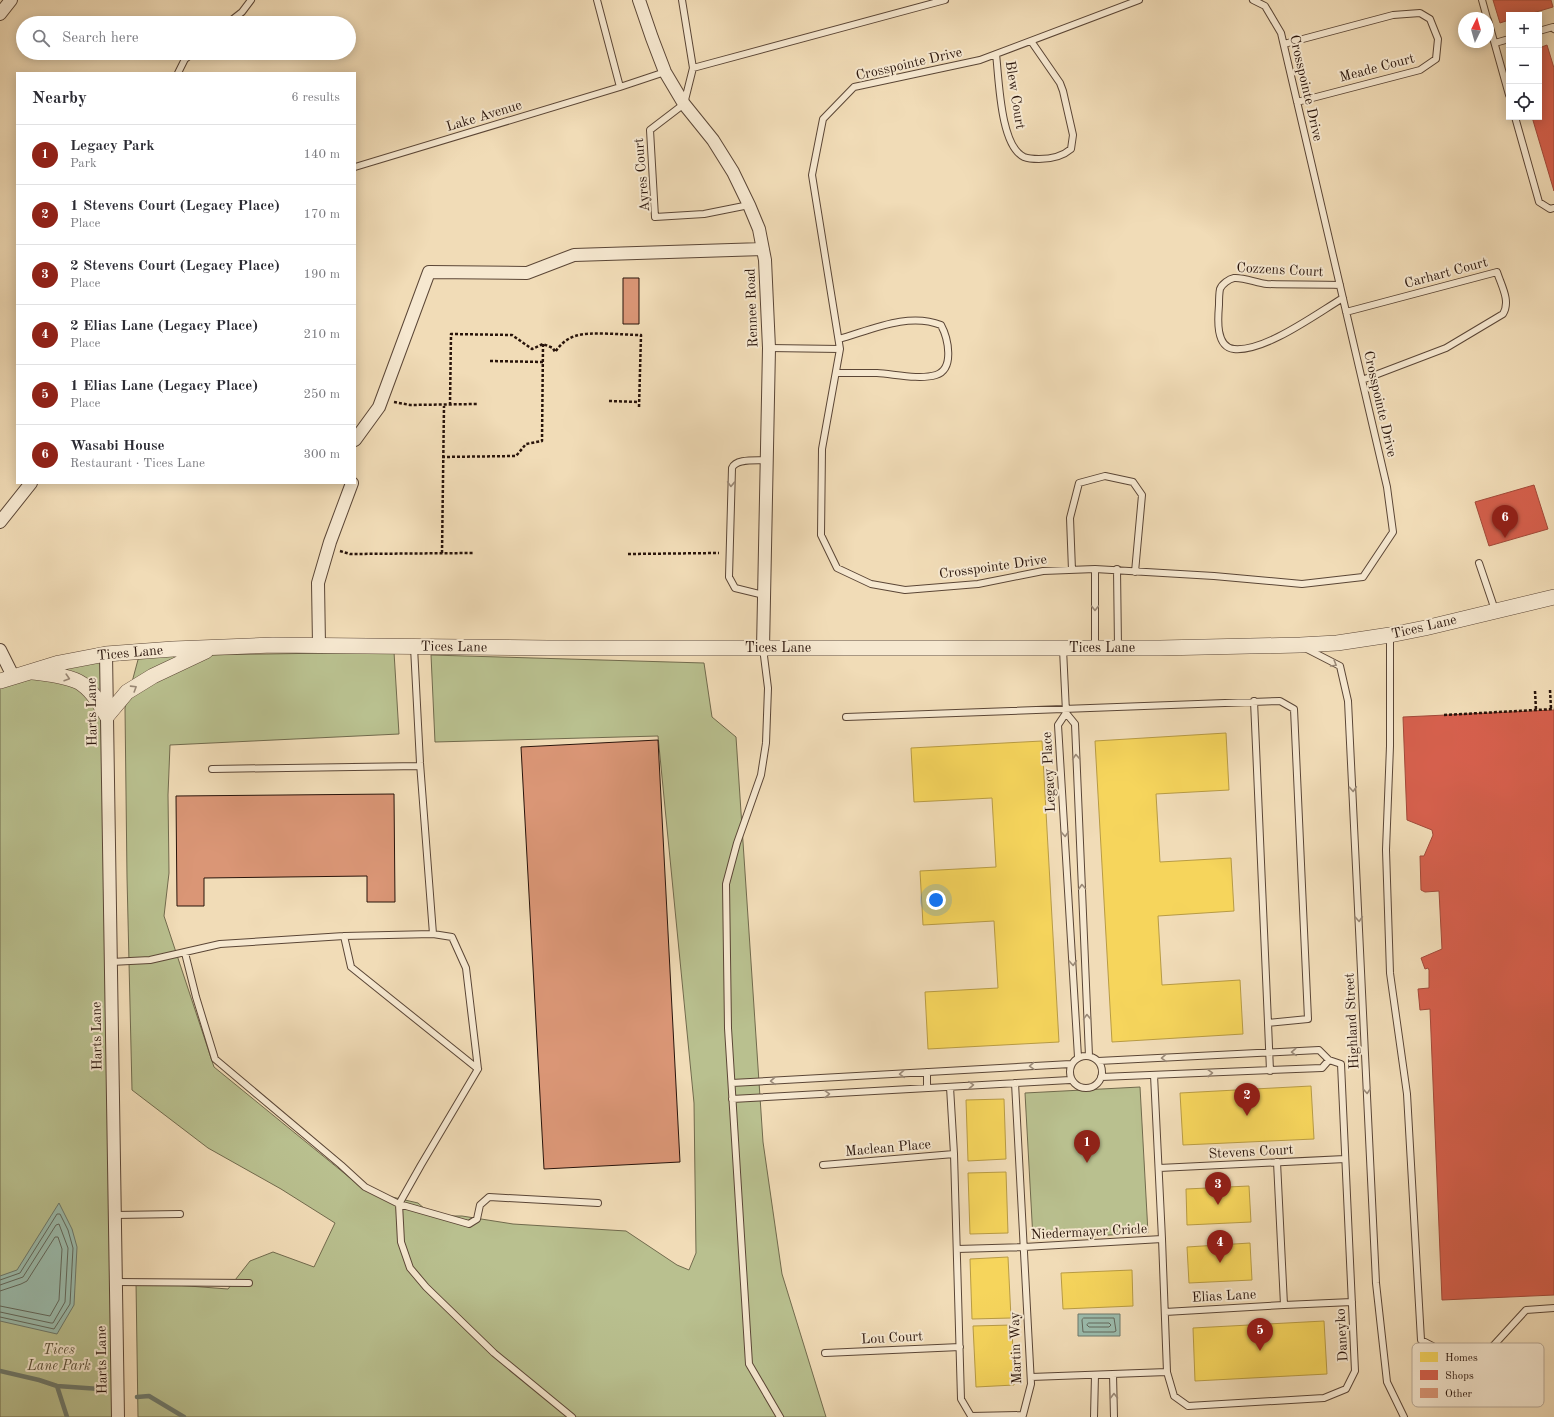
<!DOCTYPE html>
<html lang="en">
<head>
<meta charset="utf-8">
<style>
	body { margin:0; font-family:"Old Standard TT",serif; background:#f7f7f7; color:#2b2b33 }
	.controls { position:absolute; right:12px; top:12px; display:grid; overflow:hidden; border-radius:0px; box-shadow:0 2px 10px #0003 }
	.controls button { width:36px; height:36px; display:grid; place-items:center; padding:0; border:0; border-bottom:1px solid #e1e1e2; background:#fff; color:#2b2b33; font:20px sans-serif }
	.compass { position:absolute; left:1458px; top:12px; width:36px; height:36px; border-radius:50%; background:#fff; box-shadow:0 2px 10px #0003; rotate:5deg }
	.you { position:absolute; left:936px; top:900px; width:14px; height:14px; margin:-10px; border:3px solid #fff; border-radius:50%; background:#1a73e8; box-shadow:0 0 0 6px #1a73e833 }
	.badge { display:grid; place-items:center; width:26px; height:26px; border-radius:50%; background:#8f2418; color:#fff; font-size:13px; font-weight:700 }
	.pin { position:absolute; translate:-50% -33px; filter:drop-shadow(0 1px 2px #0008) }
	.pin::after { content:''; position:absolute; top:21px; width:14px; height:12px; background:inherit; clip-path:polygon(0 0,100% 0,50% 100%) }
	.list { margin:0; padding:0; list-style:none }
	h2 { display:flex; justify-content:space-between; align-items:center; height:52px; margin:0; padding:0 16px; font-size:17px }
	h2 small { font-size:13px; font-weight:400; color:#7c7c81 }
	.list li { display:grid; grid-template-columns:26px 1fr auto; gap:12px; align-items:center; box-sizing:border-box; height:60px; padding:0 16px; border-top:1px solid #e1e1e2 }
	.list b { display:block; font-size:15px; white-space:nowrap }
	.list p { margin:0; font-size:13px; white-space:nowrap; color:#7c7c81 }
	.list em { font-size:13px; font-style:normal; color:#7c7c81 }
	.icon { flex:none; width:22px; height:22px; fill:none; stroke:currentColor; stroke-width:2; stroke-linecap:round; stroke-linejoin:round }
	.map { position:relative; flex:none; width:1554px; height:1417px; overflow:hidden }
	.search { position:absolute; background:#fff; box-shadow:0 2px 10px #0003; left:16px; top:16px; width:340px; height:44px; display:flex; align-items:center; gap:10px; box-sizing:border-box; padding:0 14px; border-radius:22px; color:#7c7c81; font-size:15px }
	.panel { position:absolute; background:#fff; box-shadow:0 2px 10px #0003; left:16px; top:72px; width:340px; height:412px; border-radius:0px }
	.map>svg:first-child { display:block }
	.green { fill:#b9c08f; stroke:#716a4d }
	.water { fill:#9bbcad; stroke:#6d796c }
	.homes { fill:#f6d55c; stroke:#b89b44 }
	.shops { fill:#d6604d; stroke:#a24939 }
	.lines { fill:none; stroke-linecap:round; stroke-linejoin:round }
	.shore { stroke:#62685c; stroke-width:1 }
	.stream { stroke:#6d796c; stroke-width:4.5 }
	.building { fill:#da9676; stroke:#29140b }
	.service-casing { stroke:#5b4636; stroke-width:8 }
	.minor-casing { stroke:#5b4636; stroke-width:14 }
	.tertiary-casing { stroke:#5b4636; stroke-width:16 }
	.path { stroke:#29140b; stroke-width:2.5; stroke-dasharray:3 2; stroke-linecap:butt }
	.service { stroke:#f6e8d0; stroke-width:6 }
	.minor { stroke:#f6e8d0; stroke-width:12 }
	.tertiary { stroke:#f6e8d0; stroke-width:15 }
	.oneway { stroke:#9a8977 }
	.labels { text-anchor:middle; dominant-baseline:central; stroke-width:4; stroke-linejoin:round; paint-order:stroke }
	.street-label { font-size:14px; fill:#29140b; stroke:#f6e8d0 }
	.park-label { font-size:14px; font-style:italic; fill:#5b5039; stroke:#f6e8d0 }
	.key { fill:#f6e8d0; stroke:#b8a895; stroke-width:1 }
	.key-label { font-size:11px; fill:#29140b }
</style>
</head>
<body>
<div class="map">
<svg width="1554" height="1417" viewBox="0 0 1554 1417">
	<rect width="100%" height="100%" fill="#f1dcb7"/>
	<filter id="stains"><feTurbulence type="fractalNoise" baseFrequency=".005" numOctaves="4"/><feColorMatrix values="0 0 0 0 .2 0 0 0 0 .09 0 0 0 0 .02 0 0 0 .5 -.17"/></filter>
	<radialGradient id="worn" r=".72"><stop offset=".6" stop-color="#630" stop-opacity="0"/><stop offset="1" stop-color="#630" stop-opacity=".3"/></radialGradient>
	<!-- green -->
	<path class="green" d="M394 652 399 734 170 745 168 795 169 873 164 916 214 1067 366 1191 418 1203 433 1216H462L513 1224 626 1231 677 1265 689 1270 696 1253 694 1103 658 736 435 742 431 655 704 663 712 717 736 737 763 1142 782 1274 826 1417H138L136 1282 228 1289 250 1261 273 1252 314 1267 335 1223 281 1189 208 1148 132 1090 127 877 125 708 139 656Z
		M106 654 118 1417H0V684Z
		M1140 1087 1148 1233 1033 1239 1025 1093Z"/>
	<!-- water -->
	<path class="water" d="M59 1203 72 1229 77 1247 74 1305 57 1334 0 1321V1276L17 1270Z
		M1078 1314H1120V1336H1078Z"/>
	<!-- homes -->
	<path class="homes" d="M1226 733 1229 790 1156 794 1160 862 1231 858 1234 911 1158 916 1162 985 1240 980 1243 1034 1112 1042 1095 741Z
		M1042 741 1059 1042 928 1049 925 992 998 988 994 921 923 925 920 871 996 867 992 798 914 802 911 748Z
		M1311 1086 1314 1139 1183 1145 1180 1093Z
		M1004 1099 1006 1159 968 1161 966 1100Z
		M1006 1172 1008 1233 970 1234 968 1173Z
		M1249 1186 1251 1222 1187 1225 1186 1189Z
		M1250 1243 1252 1280 1189 1283 1187 1247Z
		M1008 1257 1011 1318 972 1319 970 1259Z
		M1132 1270 1133 1306 1063 1309 1061 1273Z
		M1324 1321 1327 1374 1195 1381 1193 1328Z
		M1012 1325 1014 1385 976 1387 973 1326Z"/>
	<!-- shops -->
	<path class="shops" d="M1493 0H1551L1553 7 1526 15H1509V20L1500 23Z
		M1547 45 1554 68V191L1532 117H1539V48Z
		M1534 485 1548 529 1489 546 1475 502Z
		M1554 710V1295L1442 1300 1430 1009 1420 1010 1418 989 1429 988V970L1428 968 1425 969 1421 958 1442 949 1439 891 1425 892 1421 890 1420 856H1424L1433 835 1432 830 1407 820 1403 717Z"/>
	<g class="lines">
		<!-- shore -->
		<path class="shore" d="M0 1280 20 1273 57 1214H60L68 1230 73 1248 70 1304 54 1329 0 1317
			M0 1285 23 1277 56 1225 59 1224 68 1248 65 1302 53 1323H51L0 1312
			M0 1291 21 1284 27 1281 55 1237H58L62 1249 59 1300 50 1316 0 1306
			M1084 1318H1114L1116 1331 1114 1332H1083L1082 1320Z
			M1089 1323H1109L1111 1325 1109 1327H1089L1087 1325Z"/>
		<!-- stream -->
		<path class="stream" d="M0 1371 39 1380 57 1386 100 1389
			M57 1386 67 1417
			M137 1397 149 1396 184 1417"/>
	</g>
	<!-- building -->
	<path class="building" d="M623 278H639V324H623Z
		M658 740 680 1162 544 1169 521 747Z
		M394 794 395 902H367V876L204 878V906H177L176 796Z"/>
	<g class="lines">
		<defs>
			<path id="service" d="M682 0 693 68 684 104 650 130 655 217 704 214 749 205
				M1139 0 980 60 854 87 823 119 812 175 840 349 822 449 821 535 837 568 871 584 905 590 978 584 1043 571 1095 569 1214 576 1302 584 1363 577 1393 532 1387 487 1281 33 1265 6 1253 0
				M1482 0 1487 18
				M1488 20 1509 95
				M228 23 242 12 251 0
				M1539 31 1553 27 1554 29
				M1495 43 1509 39
				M1284 44 1393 15 1420 13 1430 19 1438 39 1436 59 1420 70 1297 102
				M996 54C999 78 1000 146 1024 157 1029 159 1035 159 1039 159 1050 159 1063 156 1071 149L1073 135 1063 91 1060 83 1031 41
				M693 68 945 0
				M178 73 185 59 193 53
				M620 87 665 72
				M1515 117 1539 202 1550 209 1554 208
				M355 167 620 87 597 0
				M1340 285C1316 284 1291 285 1267 284 1257 283 1243 277 1234 278 1229 279 1222 284 1220 289 1219 294 1219 300 1219 305 1218 317 1215 347 1234 349 1265 352 1316 314 1343 298
				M1346 312 1497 272C1501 285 1511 301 1503 314L1446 348 1362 380
				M769 348 840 349
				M836 373C850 373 863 373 877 373 894 374 919 380 936 375 955 369 948 338 941 325 908 312 871 330 839 339
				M1479 563 1495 610
				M1095 569V647
				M1117 569 1118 647
				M1072 570 1070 518 1079 483 1105 476 1133 482 1142 495 1135 572
				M764 595 735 588 729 577 732 468C736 458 757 461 767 460
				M1390 635V746L1386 850 1390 973 1407 1094 1421 1340 1446 1353 1475 1357 1493 1346 1526 1310 1554 1308
				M763 648 768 688 766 743 761 775 737 843 726 884 728 1028 749 1364 780 1417
				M1305 648 1340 666 1348 701 1376 1283 1387 1382 1404 1417
				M1063 649 1066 712
				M1254 701 1268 1023
				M1066 713 1058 725 1078 1057
				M1066 713 1075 724 1089 1056
				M846 717 1280 701 1294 709 1308 1019 1268 1023 1270 1071
				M212 769 420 766
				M433 934 452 937 466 968 478 1069 421 1165 399 1204 401 1242 410 1268 426 1287 494 1353 572 1417
				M344 936 351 967 478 1069
				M185 953 196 997 215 1059 341 1165 365 1187 399 1204 469 1224 477 1219 480 1205 489 1197 598 1203
				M111 962 150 960 220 944 344 936 433 934 420 763 414 647
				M1070 1072a16 16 0 1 1 32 0a16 16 0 1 1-32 0Z
				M927 1072V1088
				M1154 1075 1162 1239
				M1101 1077 1322 1068 1329 1060
				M732 1083 1071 1064
				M950 1087 954 1154 961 1399 971 1416 1023 1415 1031 1384 1015 1083
				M732 1099 1070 1080
				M1277 1162 1284 1305 1352 1302
				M823 1165 954 1154
				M1159 1168 1345 1159
				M115 1215 180 1214
				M957 1249 1024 1247 1162 1239 1167 1372
				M116 1282 249 1283
				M1165 1312 1284 1305
				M825 1353 960 1347
				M1113 1374 1114 1417
				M1031 1377 1167 1372 1174 1396 1188 1406 1324 1398 1346 1389 1355 1371 1341 1064 1329 1060 1319 1050 1098 1061
				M1094 1417 1095 1375"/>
			<path id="minor" d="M639 0 652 38 665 72 684 104 713 140 733 172 749 205 759 229 765 260 769 348 763 648
				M0 14 11 0
				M355 440 379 407 429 272 527 273 574 255 763 249
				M0 522 31 483
				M319 645 318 583 330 542 352 483
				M0 650 13 676
				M106 654 118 1417"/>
			<path id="tertiary" d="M33 672C47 674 71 676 82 684 93 692 100 704 107 716L127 692 153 676 206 651
				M0 681 59 663 106 654 173 649 273 645 548 648H1160L1300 645 1337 643 1390 635 1425 628 1554 597"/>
		</defs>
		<!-- service casing -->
		<use href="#service" class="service-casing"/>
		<!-- minor casing -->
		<use href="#minor" class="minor-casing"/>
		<!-- tertiary casing -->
		<use href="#tertiary" class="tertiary-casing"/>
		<!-- path -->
		<path class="path" d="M490 361 543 362
			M609 401 639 402
			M394 402 410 405 477 404
			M450 405 451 334 512 335 532 349 543 344 553 348 555 352C560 345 566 339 575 336 591 331 622 335 641 335L639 408
			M442 457 516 456 526 444 542 441 543 344
			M340 551 350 554 474 553
			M442 553 444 406
			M628 554 719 553
			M1550 690 1551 709
			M1535 691 1536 710
			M1444 715 1554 709"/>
		<!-- service -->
		<use href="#service" class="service"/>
		<!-- minor -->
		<use href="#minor" class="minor"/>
		<!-- tertiary -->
		<use href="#tertiary" class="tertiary"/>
	</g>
	<!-- one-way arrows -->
	<defs><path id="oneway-chevron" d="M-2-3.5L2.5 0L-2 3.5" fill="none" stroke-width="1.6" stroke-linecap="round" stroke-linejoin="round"/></defs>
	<g class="oneway">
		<use href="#oneway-chevron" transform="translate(731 484) rotate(92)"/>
		<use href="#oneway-chevron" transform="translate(1095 608) rotate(90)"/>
		<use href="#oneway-chevron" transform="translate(1334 664) rotate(31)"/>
		<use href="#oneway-chevron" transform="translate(67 678) rotate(17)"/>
		<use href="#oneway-chevron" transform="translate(134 688) rotate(-32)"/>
		<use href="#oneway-chevron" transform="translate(1076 757) rotate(-93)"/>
		<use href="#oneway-chevron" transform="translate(1353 789) rotate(87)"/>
		<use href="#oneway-chevron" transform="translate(1065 834) rotate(87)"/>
		<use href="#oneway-chevron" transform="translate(1082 887) rotate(-93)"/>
		<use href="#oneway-chevron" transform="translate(1359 919) rotate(87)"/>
		<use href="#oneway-chevron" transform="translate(1073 963) rotate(87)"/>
		<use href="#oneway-chevron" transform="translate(1087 1017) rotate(-92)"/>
		<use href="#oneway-chevron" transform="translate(1294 1052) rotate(177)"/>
		<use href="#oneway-chevron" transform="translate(1164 1058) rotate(177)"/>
		<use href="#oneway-chevron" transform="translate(1032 1066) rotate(177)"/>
		<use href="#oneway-chevron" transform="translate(1210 1073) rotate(-2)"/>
		<use href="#oneway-chevron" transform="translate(902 1074) rotate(176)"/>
		<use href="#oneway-chevron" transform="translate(773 1081) rotate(177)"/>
		<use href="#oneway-chevron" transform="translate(971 1085) rotate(-3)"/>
		<use href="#oneway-chevron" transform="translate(1367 1091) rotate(87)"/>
		<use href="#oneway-chevron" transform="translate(827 1094) rotate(-3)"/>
		<use href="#oneway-chevron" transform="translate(1114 1396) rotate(-91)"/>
	</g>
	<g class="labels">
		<!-- street labels -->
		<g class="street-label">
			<text transform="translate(909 64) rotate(-13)">Crosspointe Drive</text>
			<text transform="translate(1377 68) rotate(-15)">Meade Court</text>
			<text transform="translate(1306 88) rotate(77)">Crosspointe Drive</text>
			<text transform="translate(1015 95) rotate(81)">Blew Court</text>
			<text transform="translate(484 116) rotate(-17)">Lake Avenue</text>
			<text transform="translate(642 175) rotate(-95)">Ayres Court</text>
			<text transform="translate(1280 270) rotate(3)">Cozzens Court</text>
			<text transform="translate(1446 273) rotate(-15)">Carhart Court</text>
			<text transform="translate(752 308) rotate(-92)">Rennee Road</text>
			<text transform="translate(1380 404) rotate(77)">Crosspointe Drive</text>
			<text transform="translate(993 567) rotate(-8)">Crosspointe Drive</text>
			<text transform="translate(1424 627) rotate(-13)">Tices Lane</text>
			<text transform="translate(454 647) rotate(1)">Tices Lane</text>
			<text x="778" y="648">Tices Lane</text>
			<text x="1102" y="648">Tices Lane</text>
			<text transform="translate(130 653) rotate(-5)">Tices Lane</text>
			<text transform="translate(92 712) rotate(-91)">Harts Lane</text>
			<text transform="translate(1049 772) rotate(-93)">Legacy Place</text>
			<text transform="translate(1352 1021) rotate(-93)">Highland Street</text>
			<text transform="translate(97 1036) rotate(-91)">Harts Lane</text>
			<text transform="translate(888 1148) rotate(-5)">Maclean Place</text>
			<text transform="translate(1251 1152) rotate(-3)">Stevens Court</text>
			<text transform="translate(1089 1232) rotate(-3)">Niedermayer Cricle</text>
			<text transform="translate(1224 1296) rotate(-3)">Elias Lane</text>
			<text transform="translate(1342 1335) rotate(-93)">Daneyko</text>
			<text transform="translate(892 1338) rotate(-3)">Lou Court</text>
			<text transform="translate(1016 1348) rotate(-92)">Martin Way</text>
			<text transform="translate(102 1360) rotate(-91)">Harts Lane</text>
		</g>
		<!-- park labels -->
		<g class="park-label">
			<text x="59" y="1350">Tices<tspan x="59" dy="16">Lane Park</tspan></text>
		</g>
	</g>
	<!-- legend -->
	<rect x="1412" y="1343" width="132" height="64" rx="6" class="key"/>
	<rect x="1420" y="1352" width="18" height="10" fill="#f6d55c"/>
	<rect x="1420" y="1370" width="18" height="10" fill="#d6604d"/>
	<rect x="1420" y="1388" width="18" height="10" fill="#da9676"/>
	<g class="key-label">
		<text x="1445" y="1361">Homes</text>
		<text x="1445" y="1379">Shops</text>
		<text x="1445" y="1397">Other</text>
	</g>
	<rect width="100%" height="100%" filter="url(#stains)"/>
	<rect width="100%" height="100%" fill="url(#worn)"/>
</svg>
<div class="controls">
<button>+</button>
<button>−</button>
<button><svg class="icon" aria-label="locate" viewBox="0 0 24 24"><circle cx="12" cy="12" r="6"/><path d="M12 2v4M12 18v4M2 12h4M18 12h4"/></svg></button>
</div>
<svg class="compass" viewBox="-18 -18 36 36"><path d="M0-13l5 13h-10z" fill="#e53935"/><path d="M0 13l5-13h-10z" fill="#7c7c81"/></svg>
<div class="you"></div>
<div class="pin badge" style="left:1087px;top:1163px">1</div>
<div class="pin badge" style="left:1247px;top:1116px">2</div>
<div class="pin badge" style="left:1218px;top:1205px">3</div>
<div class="pin badge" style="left:1220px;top:1263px">4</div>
<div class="pin badge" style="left:1260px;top:1351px">5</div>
<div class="pin badge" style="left:1505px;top:538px">6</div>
<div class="search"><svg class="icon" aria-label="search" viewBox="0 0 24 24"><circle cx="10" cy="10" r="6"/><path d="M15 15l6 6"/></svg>Search here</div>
<section class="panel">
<h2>Nearby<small>6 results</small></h2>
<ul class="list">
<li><span class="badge">1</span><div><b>Legacy Park</b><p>Park</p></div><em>140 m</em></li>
<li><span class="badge">2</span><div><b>1 Stevens Court (Legacy Place)</b><p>Place</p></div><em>170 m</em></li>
<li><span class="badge">3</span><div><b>2 Stevens Court (Legacy Place)</b><p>Place</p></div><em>190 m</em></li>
<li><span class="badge">4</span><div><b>2 Elias Lane (Legacy Place)</b><p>Place</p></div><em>210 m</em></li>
<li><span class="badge">5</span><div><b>1 Elias Lane (Legacy Place)</b><p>Place</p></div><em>250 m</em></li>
<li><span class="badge">6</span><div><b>Wasabi House</b><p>Restaurant · Tices Lane</p></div><em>300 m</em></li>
</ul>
</section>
</div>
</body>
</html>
